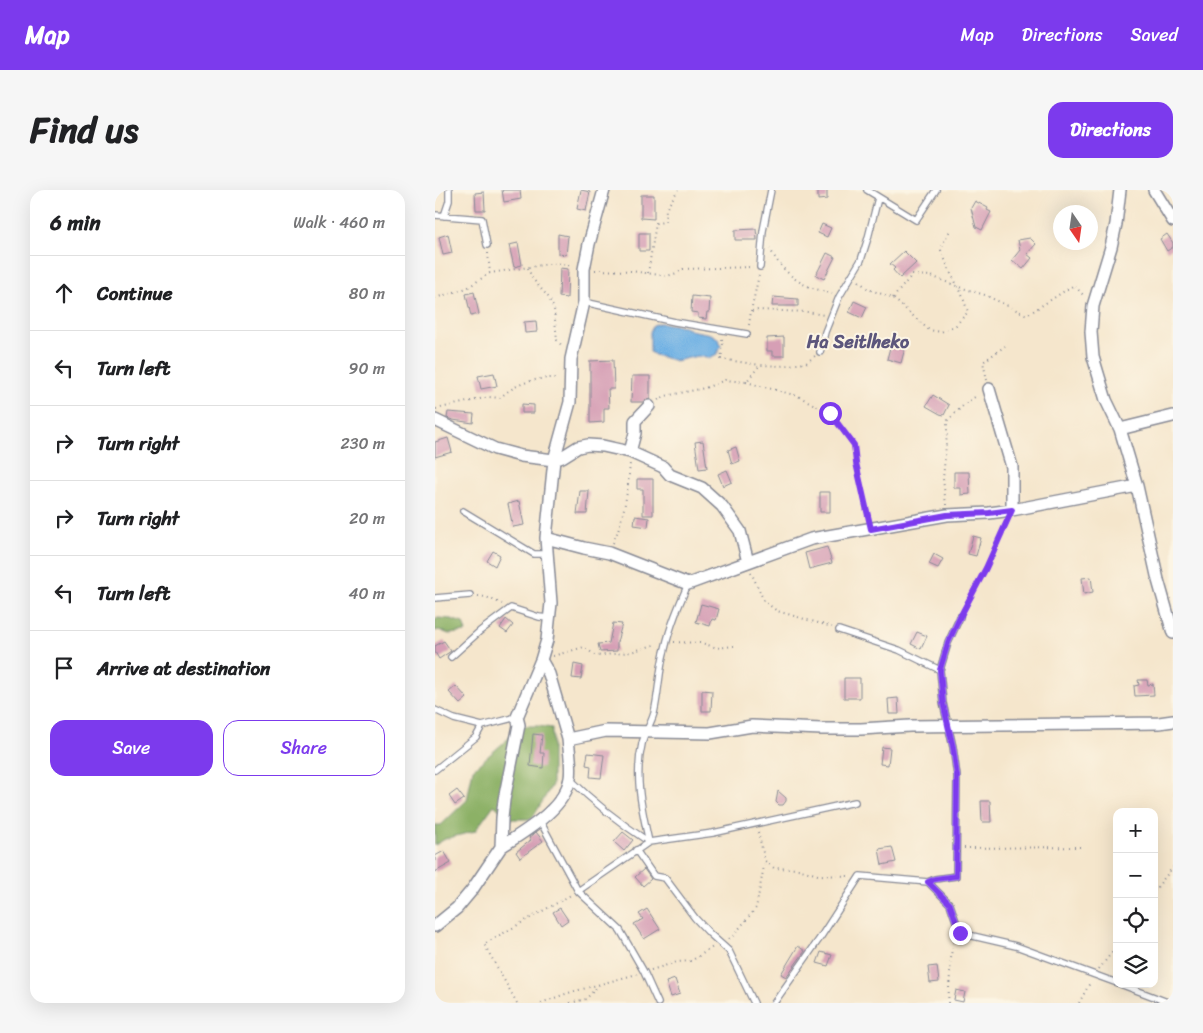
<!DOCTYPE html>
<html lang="en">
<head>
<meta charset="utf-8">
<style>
	body { margin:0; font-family:Sriracha,sans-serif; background:#f6f6f6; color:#202124 }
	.controls { position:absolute; right:15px; bottom:15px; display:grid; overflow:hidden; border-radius:10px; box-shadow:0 5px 20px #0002 }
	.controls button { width:45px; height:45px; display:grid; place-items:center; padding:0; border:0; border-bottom:1px solid #e0e0e0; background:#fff; color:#202124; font:25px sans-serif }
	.compass { position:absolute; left:618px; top:15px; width:45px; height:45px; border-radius:50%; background:#fff; box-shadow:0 5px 20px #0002; rotate:167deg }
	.stop { position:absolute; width:15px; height:15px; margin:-11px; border:4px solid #7c3aed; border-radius:50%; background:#fff }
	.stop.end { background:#7c3aed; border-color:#fff; box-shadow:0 1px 5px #0008 }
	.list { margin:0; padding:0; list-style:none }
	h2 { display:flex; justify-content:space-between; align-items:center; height:65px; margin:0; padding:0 20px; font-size:21px }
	h2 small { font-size:16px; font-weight:400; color:#757577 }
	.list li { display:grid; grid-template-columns:32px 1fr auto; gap:15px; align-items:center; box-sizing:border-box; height:75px; padding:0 20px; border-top:1px solid #e0e0e0 }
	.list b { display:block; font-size:19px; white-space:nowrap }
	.list em { font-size:16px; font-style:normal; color:#757577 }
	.actions { display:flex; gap:10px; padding:15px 20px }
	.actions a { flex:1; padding:11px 0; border:1px solid #7c3aed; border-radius:15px; text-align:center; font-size:18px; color:#7c3aed }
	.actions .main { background:#7c3aed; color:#fff }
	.icon { flex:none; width:28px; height:28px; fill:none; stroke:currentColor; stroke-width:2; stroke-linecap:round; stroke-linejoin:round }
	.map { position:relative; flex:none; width:738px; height:813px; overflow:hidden; border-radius:15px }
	header { display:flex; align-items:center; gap:30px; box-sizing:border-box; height:70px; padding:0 25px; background:#7c3aed; color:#fff }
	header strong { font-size:24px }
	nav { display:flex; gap:28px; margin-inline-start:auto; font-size:18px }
	.intro { display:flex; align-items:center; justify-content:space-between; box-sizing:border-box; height:120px; padding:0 30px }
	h1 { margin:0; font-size:35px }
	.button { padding:12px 22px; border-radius:15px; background:#7c3aed; color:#fff; font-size:18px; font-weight:700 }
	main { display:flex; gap:30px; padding:0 30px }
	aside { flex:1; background:#fff; border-radius:15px; box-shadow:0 5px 20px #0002 }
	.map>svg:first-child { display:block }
	.forest { fill:#8cb166; stroke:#547062 }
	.water { fill:#70b1e4; stroke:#4670a1 }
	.building { fill:#d69fb5 }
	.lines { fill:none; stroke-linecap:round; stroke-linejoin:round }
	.lane-casing { stroke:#888a95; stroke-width:8 }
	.street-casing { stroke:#888a95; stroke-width:14 }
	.path { stroke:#888a95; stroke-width:2; stroke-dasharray:1 4; stroke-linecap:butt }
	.lane { stroke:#fff; stroke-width:5.5 }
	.street { stroke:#fff; stroke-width:11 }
	.route { stroke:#7c3aed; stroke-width:6 }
	.labels { text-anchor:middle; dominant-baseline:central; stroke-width:4; stroke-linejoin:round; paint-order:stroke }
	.quarter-label { font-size:18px; font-weight:bold; fill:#5c567c; stroke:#fcf5e5 }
</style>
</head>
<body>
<header>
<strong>Map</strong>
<nav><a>Map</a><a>Directions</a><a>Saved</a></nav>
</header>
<div class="intro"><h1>Find us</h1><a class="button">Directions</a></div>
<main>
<aside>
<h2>6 min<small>Walk · 460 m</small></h2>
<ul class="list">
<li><svg class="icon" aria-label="ahead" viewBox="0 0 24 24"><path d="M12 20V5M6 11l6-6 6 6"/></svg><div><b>Continue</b></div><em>80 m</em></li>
<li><svg class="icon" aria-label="left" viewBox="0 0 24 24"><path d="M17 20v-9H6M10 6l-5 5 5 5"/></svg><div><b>Turn left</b></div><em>90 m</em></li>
<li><svg class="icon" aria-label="right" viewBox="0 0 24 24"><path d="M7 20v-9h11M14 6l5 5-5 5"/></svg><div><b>Turn right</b></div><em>230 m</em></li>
<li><svg class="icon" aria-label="right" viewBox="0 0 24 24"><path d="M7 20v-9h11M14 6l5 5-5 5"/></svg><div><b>Turn right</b></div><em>20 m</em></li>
<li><svg class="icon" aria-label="left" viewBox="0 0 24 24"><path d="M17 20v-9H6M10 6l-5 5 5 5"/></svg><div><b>Turn left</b></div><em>40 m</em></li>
<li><svg class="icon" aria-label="arrive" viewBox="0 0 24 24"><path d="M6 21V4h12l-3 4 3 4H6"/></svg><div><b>Arrive at destination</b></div></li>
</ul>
<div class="actions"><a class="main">Save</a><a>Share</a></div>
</aside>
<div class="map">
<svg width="738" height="813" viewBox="0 0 738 813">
	<rect width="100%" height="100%" fill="#fcf5e5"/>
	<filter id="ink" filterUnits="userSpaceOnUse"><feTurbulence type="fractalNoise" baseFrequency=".02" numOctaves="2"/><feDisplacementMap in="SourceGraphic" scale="10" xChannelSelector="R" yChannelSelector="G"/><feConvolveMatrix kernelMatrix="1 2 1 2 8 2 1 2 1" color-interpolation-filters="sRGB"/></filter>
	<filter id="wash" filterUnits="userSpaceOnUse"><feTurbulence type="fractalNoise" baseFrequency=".0096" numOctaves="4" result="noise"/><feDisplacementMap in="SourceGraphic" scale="20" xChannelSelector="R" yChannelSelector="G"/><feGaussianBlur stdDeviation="1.12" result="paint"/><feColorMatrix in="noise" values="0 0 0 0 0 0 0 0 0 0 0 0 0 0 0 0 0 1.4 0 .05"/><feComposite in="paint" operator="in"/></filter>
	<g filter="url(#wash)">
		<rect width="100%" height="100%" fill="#f5e6cc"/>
		<!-- forest -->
		<path class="forest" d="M3 428 16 429 28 433 31 442 14 444 4 440 0 441V430Z
			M88 536H103L117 538V595L97 629H76L59 615 40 641 10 649 0 655V635H6L32 610 38 579Z"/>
		<!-- water -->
		<path class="water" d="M225 133 249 136 255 140 276 144 284 149 286 156 282 164 274 168 262 166 241 171 220 165 215 162V142L218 135Z"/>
		<g id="blocks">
			<!-- building -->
			<path class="building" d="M67 0H85L86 9 69 12Z
				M146 0 155 2 151 21 142 19Z
				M383 0H392V9L383 10Z
				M49 2 50 20H41L40 3Z
				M206 5H219V29L206 28Z
				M540 11 553 18 552 20 556 22 547 40 541 37 536 18Z
				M387 34 396 38 392 47 383 43Z
				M321 39 322 50H300V40Z
				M204 43H214V61H204Z
				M13 44 17 63 8 65 4 47Z
				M123 44 133 46 131 65 123 64Z
				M732 44 738 53V57L732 61 725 49Z
				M595 48 601 54 592 64 597 68 588 79 577 70 585 60 583 50Z
				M83 53 87 75 79 77 74 55Z
				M469 61 481 73 465 88 458 80 460 78 455 74Z
				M392 63 400 67 389 89 381 85Z
				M125 78 133 79 132 108 124 107Z
				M39 102 44 124 36 126 31 104Z
				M257 106 275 108 274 122H272L271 129 263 128V123L256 122Z
				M338 107 363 109V116H337Z
				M419 111 432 117 427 128 414 122Z
				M101 131 102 142 90 143 89 132Z
				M349 147V166H337V161H332V148Z
				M457 150 471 154 466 173 452 169Z
				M178 170 179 199H173L174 218H169V232L155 233V171Z
				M59 183 62 196 46 199 43 186Z
				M197 186H215V209L208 212H196Z
				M498 205 514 215 509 225 505 224 491 216Z
				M87 214 99 215V223H87Z
				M13 222 39 224 38 233 18 230 12 228Z
				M13 248 17 262 0 267V252Z
				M268 251 272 278 264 279 260 252Z
				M301 257 305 271 297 274 293 260Z
				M292 280 297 292 288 296 283 284Z
				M519 282H534L535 304 526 305V298H519Z
				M202 289H218V325H208V299H202Z
				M145 301H154L152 324H142Z
				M385 302H395V322H385Z
				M84 311 89 335 78 337 73 314Z
				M200 326 214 328 213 337 199 335Z
				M538 346 546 348 541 366 533 364Z
				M392 357 397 373 374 379 370 363Z
				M58 361 65 365 60 376 52 371Z
				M499 364 508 369 503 378 494 374Z
				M656 387 658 402 649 404 647 388Z
				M266 414 284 419 281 430 277 429 275 436 261 432Z
				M71 429 78 435 72 443 65 438Z
				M178 433 187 434 182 452V461L165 462 163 454 174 453Z
				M482 442 492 446 486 459 476 454Z
				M9 451 16 461 4 469 0 462V456Z
				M139 474 148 476 146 489 137 488Z
				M409 488H425V508H409Z
				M703 490H712L713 495 718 494 719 505 700 506 699 496 704 495Z
				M21 496 32 508 25 514 14 502Z
				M267 500 277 501 276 521H267Z
				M463 508 464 524H454L453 509Z
				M98 544 107 545 105 563H109L108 578 95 576Z
				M447 557 455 558 453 575 445 574Z
				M153 563 169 565 166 588 155 587 156 576 151 575Z
				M22 600 29 609 20 615 14 606Z
				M343 601 351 608V611L348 615H344L341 612Z
				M546 611H555L556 632H547Z
				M101 642 108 651 85 668 81 662 96 650 94 647Z
				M188 642 198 650 189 661 179 652Z
				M457 657 461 672 447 675 444 659Z
				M9 661 16 673 0 682V666Z
				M209 679 216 689 208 696 200 687Z
				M125 718 133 730 126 735 118 722Z
				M212 719 225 739 209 749 199 734 208 729 204 724Z
				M363 756 370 761 351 787 346 784Z
				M386 762 397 765 393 776 382 773Z
				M502 776 504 792 495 793 493 777Z
				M240 789 245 804 236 807 231 792Z
				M521 800 530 802 528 812 519 810Z"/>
		</g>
	</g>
	<g filter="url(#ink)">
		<use href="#blocks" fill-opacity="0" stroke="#888a95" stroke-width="1"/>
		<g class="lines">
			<defs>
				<path id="lane" d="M432 0 481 30 501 0
					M0 25 47 29 52 55
					M9 26 14 11V0
					M325 77 328 41 336 0
					M149 112 240 132 312 144
					M385 162 390 142 404 107 426 70 433 48 443 8
					M28 321 99 364H112
					M0 408 35 405
					M404 440 464 460 505 480
					M16 467 45 441 76 418 104 427 114 428
					M0 520 19 529 47 536 82 527
					M0 580 41 547 47 536
					M135 589C159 613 185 633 214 652 207 620 199 587 207 554 209 544 216 534 219 523 224 502 224 479 230 459 235 436 244 415 253 394
					M105 631 143 701 185 740 209 782 223 813
					M201 660 219 686 230 688 260 728 275 744 294 761 319 813
					M493 692 515 714 525 743 581 756 682 793
					M143 701 214 652 278 643 420 612
					M685 794 735 813
					M339 813 385 748 425 686 493 692 500 689 521 686 522 586 518 557 508 513 505 480 513 453 525 427"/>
				<path id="street" d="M685 0 681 34 676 57 658 116 656 142 658 167 671 210 685 239 702 296
					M719 0 738 31
					M554 199 577 277V320
					M0 230 60 259 86 266 119 270 127 267 143 257 153 255 168 256 195 262 228 277 235 285 267 298 287 316 305 341 313 372
					M685 239 738 226
					M195 262 200 243V231L214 216
					M111 348 149 358 174 363 253 394 376 349 512 325 554 323 577 320 702 296 723 390 738 443
					M133 549 114 484 106 470 112 450 116 413 111 348 119 270 135 212 136 169 149 112V79L154 54 169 0
					M66 657C90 641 130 619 135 588 137 575 134 561 133 549L171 541 275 543 317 536 387 539H426L475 536 648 534 724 533 738 531
					M0 736 22 718 37 700 66 657 67 628 69 610 84 535 82 527 106 470"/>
			</defs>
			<!-- lane casing -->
			<use href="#lane" class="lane-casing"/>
			<!-- street casing -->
			<use href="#street" class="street-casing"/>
			<!-- path -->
			<path class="path" d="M335 58C341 73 356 88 370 95 379 99 389 101 397 104
				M53 63 55 83
				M93 78 97 88 114 108 119 119 122 150 127 156
				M160 80 196 81 232 86 242 83 248 79 318 77
				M213 83 221 33 230 32 231 19 243 0
				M424 91 433 99 458 108 494 140 506 142 521 135 533 122 526 102 515 82 506 60 510 49 516 39
				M0 108 32 98 55 83 120 73 138 76
				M458 108 477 85 496 86 524 97 550 105 592 125 639 95 650 107
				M316 121 324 85
				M314 135 316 121 323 120 372 122 389 125
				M287 149 288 155 286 169 325 175
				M552 190 548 172 570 156
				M311 192 363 206 395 223 419 255 421 273 433 327
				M223 210 230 206 270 198 290 190 311 192 325 175 345 176 371 173 380 166
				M1 219 54 207 65 208C80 193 103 187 124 188
				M511 315 508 289 512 244V231L531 213 543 205
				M178 353C189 328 193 301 195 273
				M316 382 329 411 342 421 397 437
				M43 406 51 407 67 414
				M528 420 551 379 571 333
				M239 452 267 453 282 458 299 456
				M118 466 149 457 161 466 196 462 222 454
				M323 642 330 671 339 678 363 679 383 685 415 686
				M529 658 649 657
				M719 701 738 677
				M294 749 298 746 321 718 330 671
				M664 779 682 756
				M216 780 242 772 256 771 278 757
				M82 813 49 754 136 705
				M106 813 133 803 202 784
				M135 813 151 809 164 795
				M513 813 517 755 521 749
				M644 813 656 791"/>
			<!-- lane -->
			<use href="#lane" class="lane"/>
			<!-- street -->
			<use href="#street" class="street"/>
		</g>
	</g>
	<g class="lines" filter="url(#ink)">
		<!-- route -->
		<path class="route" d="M395 223 419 255 421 273 436 339 512 325 554 323 577 320 551 378 525 427 513 453 505 480 508 513 518 557 522 586 521 686 500 689 493 692 515 714 525 743"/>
	</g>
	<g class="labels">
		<!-- quarter labels -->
		<g class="quarter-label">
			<text x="423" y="152">Ha Seitlheko</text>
		</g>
	</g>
</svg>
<div class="controls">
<button>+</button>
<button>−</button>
<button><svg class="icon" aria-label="locate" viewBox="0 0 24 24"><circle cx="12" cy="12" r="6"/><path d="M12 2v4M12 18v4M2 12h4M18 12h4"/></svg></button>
<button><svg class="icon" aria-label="layers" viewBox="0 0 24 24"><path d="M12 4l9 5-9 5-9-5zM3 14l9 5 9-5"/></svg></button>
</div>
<svg class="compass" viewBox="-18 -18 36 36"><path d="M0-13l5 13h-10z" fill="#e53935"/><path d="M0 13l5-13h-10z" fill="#757577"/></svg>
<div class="stop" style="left:395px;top:223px"></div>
<div class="stop end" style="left:525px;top:743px"></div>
</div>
</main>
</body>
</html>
